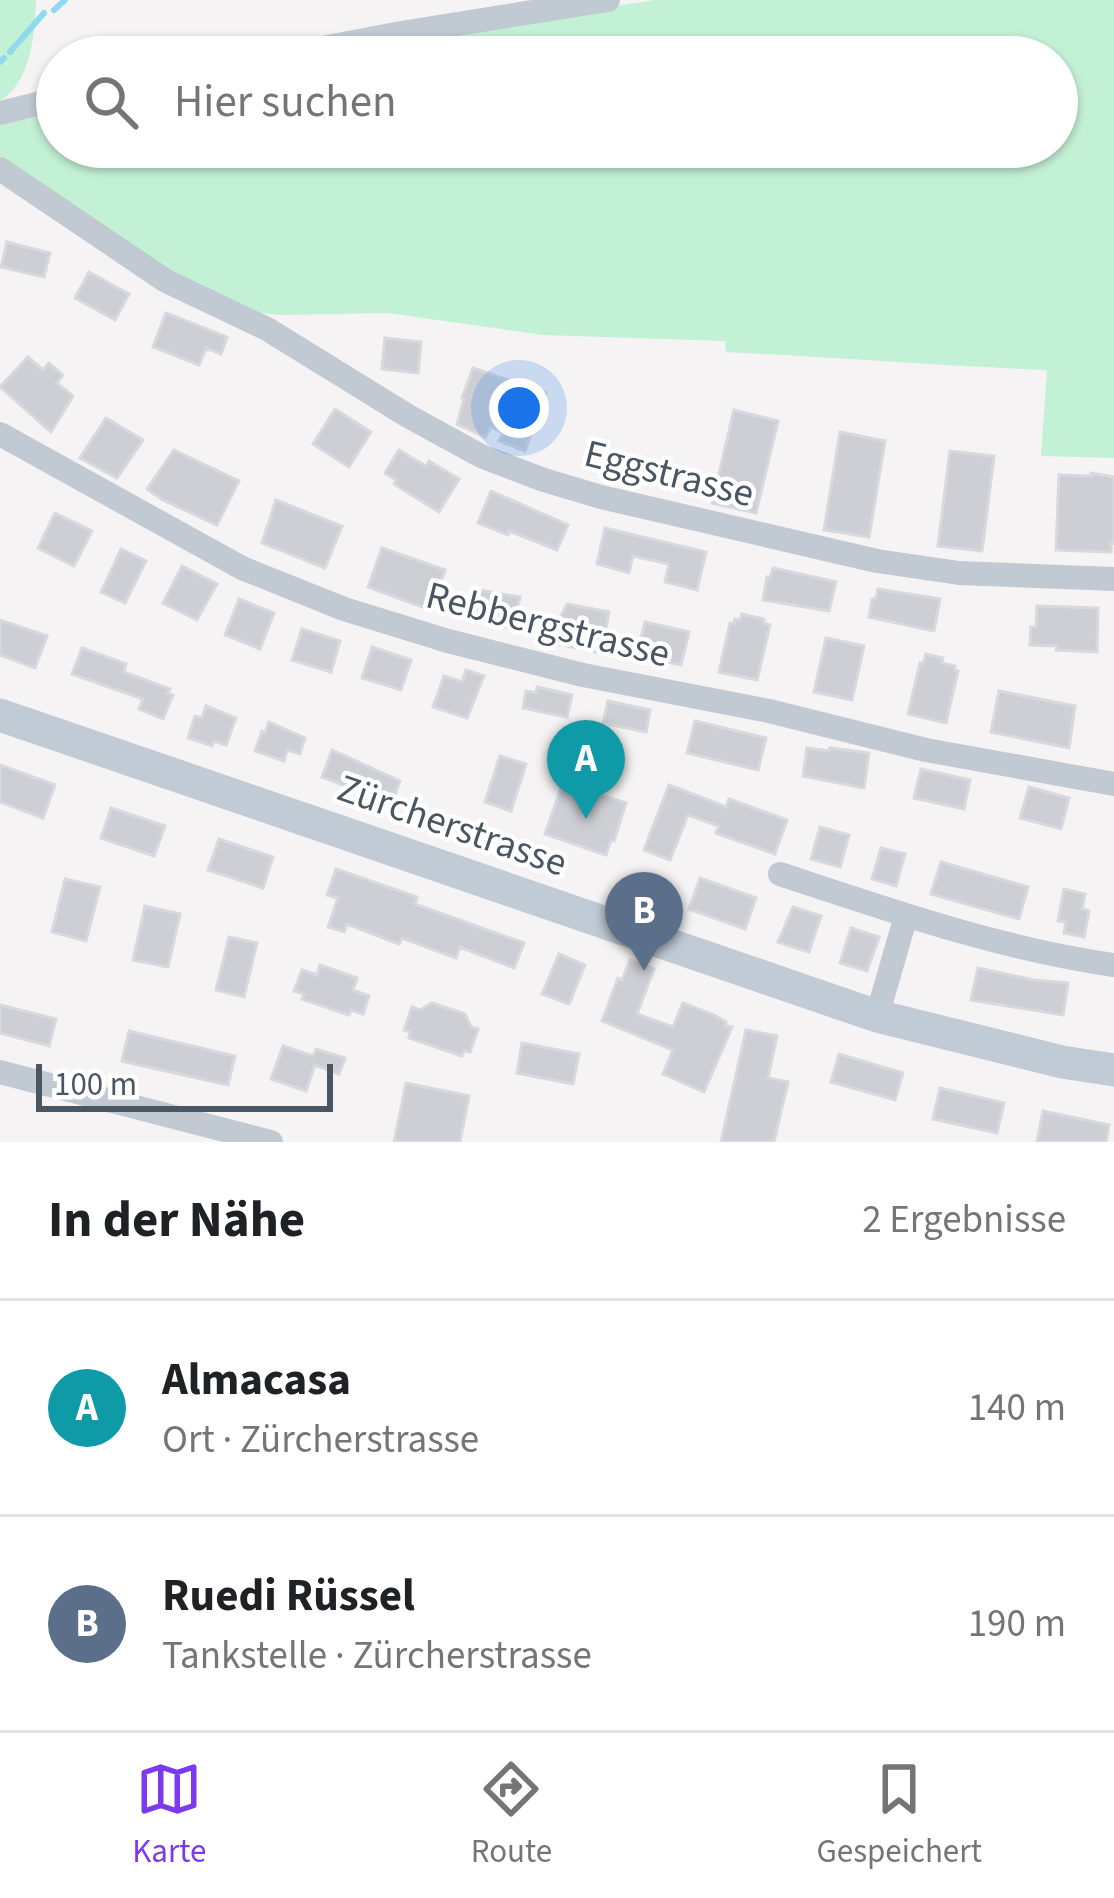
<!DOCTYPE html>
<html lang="de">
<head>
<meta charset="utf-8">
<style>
	body { margin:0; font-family:"Source Sans 3",sans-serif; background:#f2f2f2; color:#202124 }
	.scale { position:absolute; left:36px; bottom:30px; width:297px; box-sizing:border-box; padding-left:12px; border:6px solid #4a5661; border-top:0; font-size:33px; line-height:42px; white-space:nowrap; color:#4a5661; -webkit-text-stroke:9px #fff; paint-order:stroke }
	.you { position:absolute; left:519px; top:408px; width:42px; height:42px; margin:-30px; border:9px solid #fff; border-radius:50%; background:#1a73e8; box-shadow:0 0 0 18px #1a73e833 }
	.badge { display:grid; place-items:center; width:78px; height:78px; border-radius:50%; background:#7c3aed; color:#fff; font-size:39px; font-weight:700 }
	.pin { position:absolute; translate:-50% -99px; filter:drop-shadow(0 3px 6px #0008) }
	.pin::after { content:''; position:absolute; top:63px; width:42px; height:36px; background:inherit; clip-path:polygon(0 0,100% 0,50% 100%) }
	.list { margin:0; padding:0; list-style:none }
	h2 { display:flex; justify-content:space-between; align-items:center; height:156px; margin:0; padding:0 48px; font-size:51px }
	h2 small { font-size:39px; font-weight:400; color:#757577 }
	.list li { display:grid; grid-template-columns:78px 1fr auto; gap:36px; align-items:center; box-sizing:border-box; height:216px; padding:0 48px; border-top:3px solid #e0e0e0 }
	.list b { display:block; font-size:45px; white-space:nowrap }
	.list p { margin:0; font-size:39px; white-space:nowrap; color:#757577 }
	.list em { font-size:39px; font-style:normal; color:#757577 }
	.icon { flex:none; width:66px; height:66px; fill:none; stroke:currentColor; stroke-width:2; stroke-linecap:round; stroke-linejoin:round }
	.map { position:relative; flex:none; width:1114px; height:1142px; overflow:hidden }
	.search { position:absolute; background:#fff; box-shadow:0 3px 9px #0004; left:36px; right:36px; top:36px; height:132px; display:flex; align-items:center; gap:30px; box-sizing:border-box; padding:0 42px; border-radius:66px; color:#757577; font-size:45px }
	.sheet { height:588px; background:#fff }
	nav { display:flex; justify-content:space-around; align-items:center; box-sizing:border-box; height:168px; border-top:3px solid #e0e0e0; background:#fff; font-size:33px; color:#757577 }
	nav a { display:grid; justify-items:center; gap:6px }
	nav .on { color:#7c3aed }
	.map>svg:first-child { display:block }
	.green { fill:#c3f1d5 }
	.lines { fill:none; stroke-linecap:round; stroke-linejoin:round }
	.stream { stroke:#90daee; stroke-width:6 }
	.building { fill:#cdcfd5; stroke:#d7d9de; stroke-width:3 }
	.street { stroke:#c1cad2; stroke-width:24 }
	.secondary { stroke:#c1cbd6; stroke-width:33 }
	.labels { text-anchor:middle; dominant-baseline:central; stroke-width:9; stroke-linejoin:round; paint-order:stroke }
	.street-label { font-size:39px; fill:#4a5661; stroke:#fff }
</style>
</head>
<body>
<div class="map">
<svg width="1114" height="1142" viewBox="0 0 1114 1142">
	<rect width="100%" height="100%" fill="#f5f3f3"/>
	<!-- green -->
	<path class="green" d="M0 0H36C35 33 31 83 0 101Z
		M655 0H1114V458L1041 456 1047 370C940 366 833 357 726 352L725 341 543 335 388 313 280 315 252 312 173 272 110 235 0 156V124L57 113V147H1057V57H405L402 40Z"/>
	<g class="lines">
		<!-- stream -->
		<path class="stream" d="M54 10 65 0
			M10 52 44 13
			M0 62 4 58"/>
	</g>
	<!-- building -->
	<path class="building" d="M7 242 50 253 44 277 1 267Z
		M89 272 129 294 115 320 75 298Z
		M166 313 227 337 221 354 206 348 199 365 153 347Z
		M385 338 421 342 418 373 382 369Z
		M28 357 43 370 49 363 63 375 57 383 73 396 51 432 0 387Z
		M473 368 546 393 525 451 499 441 503 433 491 427 485 437 457 424 464 399 462 398Z
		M335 409 371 432 349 467 313 444Z
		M734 410 778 421 756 513 712 503Z
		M106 418 143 440 117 478 80 458Z
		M840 432 885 441 869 537 824 530Z
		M174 450 239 481 217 525 163 500 147 489Z
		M399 450 426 466 429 461 459 479 439 512 394 484 396 480 385 473Z
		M950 451 994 456 982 551 938 546Z
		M1091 473 1114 477V543H1111V552L1056 550 1059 475 1091 476Z
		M491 491 568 525 557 550 509 531 508 535 478 523Z
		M276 500 342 526 325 568 262 543Z
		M55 513 92 531 74 566 38 548Z
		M605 528 706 552 697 590 665 582 669 564 633 556 629 573 597 564Z
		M382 548 445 570 431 610 368 587Z
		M121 549 146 561 125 603 101 592Z
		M182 566 217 584 197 620 163 603Z
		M773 568 836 582 829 611 763 600 767 577 770 578Z
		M878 589 940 599 934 631 869 617 872 599H876Z
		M478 590 520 597 513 629 471 617Z
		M239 599 274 613 260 649 225 635Z
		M567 604 609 612 601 653 552 643 555 628Z
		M1037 606 1098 608 1097 652 1056 650 1057 646 1030 645 1031 627H1036Z
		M742 614 764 619 763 623 770 625 757 680 719 672 730 623 734 624 735 619 740 620Z
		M0 620 47 636 35 668 0 655Z
		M645 622 689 632 681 665 637 655Z
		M302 629 340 641 331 672 292 660Z
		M826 638 864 646 852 700 814 692Z
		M372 647 411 660 401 690 362 678Z
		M82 648 126 664 124 672 170 689 168 693 173 695 163 719 139 709 143 699 72 674Z
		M926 654 943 658 942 663 955 666 954 670 958 671 946 723 908 714 920 663 923 664Z
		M466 670 484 676 467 718 433 707 444 676 462 682Z
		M537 687 572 695 567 717 523 708 526 691 536 693Z
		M999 691 1075 706 1069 748 991 732Z
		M608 701 650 710 646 732 603 723Z
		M206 706 236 718 226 745 214 741 212 746 188 738 195 716 202 718Z
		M695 721 766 738 758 770 687 753Z
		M269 722 305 738 300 754 287 750 284 761 255 751 262 731 265 733Z
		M807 748 829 751 830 748 869 753 864 788 803 776Z
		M332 750 400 781 392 803 322 777Z
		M500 756 526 764 511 811 485 802Z
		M0 765 55 785 43 818 0 802Z
		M921 769 970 780 964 809 914 798Z
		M563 782 586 790 592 787 599 789 602 795 626 803 614 841 611 840 606 855 545 834Z
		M669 785 726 807 729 799 787 820 775 854 716 833 719 826 688 815 670 860 644 850Z
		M1029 787 1069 798 1061 829 1020 818Z
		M111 808 165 826 154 856 101 838Z
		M820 827 849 835 840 867 811 859Z
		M219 839 273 857 263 888 208 870Z
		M881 848 905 854 896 886 872 879Z
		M941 862 1028 887 1019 919 931 894Z
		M336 869 417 897 415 904 524 943 514 968 460 947 456 958 402 938 399 944 347 924 344 932 328 927 338 898 327 895Z
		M700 878 756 898 745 929 689 909Z
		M65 879 100 887 86 941 52 932Z
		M1064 889 1085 894 1082 909 1089 911 1084 937 1064 933 1066 922 1058 921Z
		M145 906 180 914 168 967 133 960Z
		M793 907 821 916 809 952 778 942Z
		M851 928 879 937 867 971 840 963Z
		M229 937 257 943 244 997 216 990Z
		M559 954 585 965 569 1004 542 994Z
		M630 960 654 969 637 1014 673 1027 683 1003 714 1015 726 1022 725 1026 732 1027 704 1092 663 1074 673 1050 602 1021 618 978 622 980Z
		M320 965 357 978 353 990 369 996 363 1014 351 1010 349 1015 302 999 304 994 294 991 302 970 317 975Z
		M978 968 1034 980 1068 983 1063 1015 971 1000Z
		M432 1003 465 1014 471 1027 478 1029 470 1052 464 1050 462 1056 409 1038 410 1032 404 1030 412 1007 420 1010Z
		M0 1005 56 1019 49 1046 0 1033Z
		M746 1030 777 1036 768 1078 788 1082 774 1142H721Z
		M129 1031 235 1056 228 1085 122 1061Z
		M522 1043 579 1054 573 1084 517 1073Z
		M283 1046 313 1056 316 1049 345 1058 339 1074 315 1065 306 1091 271 1079Z
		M839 1054 903 1073 895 1100 831 1082Z
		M406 1083 469 1096 460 1142H394Z
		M940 1088 1004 1103 997 1133 933 1119Z
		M1043 1111 1109 1125 1106 1142H1037Z"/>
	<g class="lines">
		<!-- street -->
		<path class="street" d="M275 57 401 33 608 0
			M0 113 57 99
			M0 169 166 281 267 329 408 416 481 456 544 480 601 497 877 561 959 573 1114 579
			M0 434 242 568 344 609 448 641 583 675 769 711 926 750 1114 784
			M780 874C889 910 1000 949 1114 965
			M877 1016 906 916
			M0 1072 271 1142"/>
		<!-- secondary -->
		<path class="secondary" d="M0 715 877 1016 1062 1062 1114 1070"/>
	</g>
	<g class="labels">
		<!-- street labels -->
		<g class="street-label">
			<text transform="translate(669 474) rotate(14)">Eggstrasse</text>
			<text transform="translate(548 625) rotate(14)">Rebbergstrasse</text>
			<text transform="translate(452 826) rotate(19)">Zürcherstrasse</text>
		</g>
	</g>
</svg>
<div class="scale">100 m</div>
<div class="you"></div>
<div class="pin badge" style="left:586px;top:819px;background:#0f9aa8">A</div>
<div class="pin badge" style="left:644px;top:971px;background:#5c6f8a">B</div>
<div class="search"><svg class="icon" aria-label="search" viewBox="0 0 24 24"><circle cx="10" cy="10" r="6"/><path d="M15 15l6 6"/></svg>Hier suchen</div>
</div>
<section class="sheet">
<h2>In der Nähe<small>2 Ergebnisse</small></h2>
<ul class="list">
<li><span class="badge" style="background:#0f9aa8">A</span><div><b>Almacasa</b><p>Ort · Zürcherstrasse</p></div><em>140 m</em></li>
<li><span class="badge" style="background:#5c6f8a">B</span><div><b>Ruedi Rüssel</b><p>Tankstelle · Zürcherstrasse</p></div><em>190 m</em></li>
</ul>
</section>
<nav>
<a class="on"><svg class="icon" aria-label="map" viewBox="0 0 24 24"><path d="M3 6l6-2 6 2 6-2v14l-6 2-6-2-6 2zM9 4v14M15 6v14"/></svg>Karte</a>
<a><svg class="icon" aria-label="directions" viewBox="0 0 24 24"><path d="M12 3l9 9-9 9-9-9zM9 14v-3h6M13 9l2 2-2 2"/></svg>Route</a>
<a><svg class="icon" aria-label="saved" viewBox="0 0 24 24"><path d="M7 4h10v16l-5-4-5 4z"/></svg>Gespeichert</a>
</nav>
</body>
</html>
